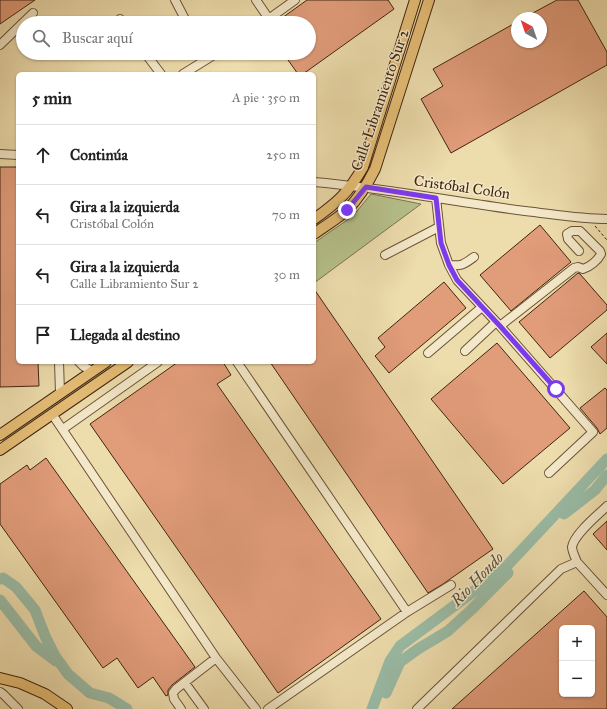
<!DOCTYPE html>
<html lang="es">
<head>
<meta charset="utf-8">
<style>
	body { margin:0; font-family:"IM FELL Great Primer",serif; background:#f2f2f2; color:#222 }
	.controls { position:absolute; right:12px; bottom:12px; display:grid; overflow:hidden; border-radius:6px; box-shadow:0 1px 3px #0004 }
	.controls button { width:36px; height:36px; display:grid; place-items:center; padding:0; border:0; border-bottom:1px solid #e0e0e0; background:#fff; color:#222; font:20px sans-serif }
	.compass { position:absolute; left:511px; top:12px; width:36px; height:36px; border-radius:50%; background:#fff; box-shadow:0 1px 3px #0004; rotate:320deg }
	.stop { position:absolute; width:12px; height:12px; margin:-9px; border:3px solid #7c3aed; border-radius:50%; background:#fff }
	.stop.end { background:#7c3aed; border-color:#fff; box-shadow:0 1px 4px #0008 }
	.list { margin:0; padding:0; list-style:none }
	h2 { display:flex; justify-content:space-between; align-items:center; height:52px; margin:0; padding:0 16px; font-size:17px }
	h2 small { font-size:13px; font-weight:400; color:#767676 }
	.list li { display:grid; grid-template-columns:26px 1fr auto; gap:12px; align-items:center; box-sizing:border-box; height:60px; padding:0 16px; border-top:1px solid #e0e0e0 }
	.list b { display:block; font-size:15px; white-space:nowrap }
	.list p { margin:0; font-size:13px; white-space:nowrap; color:#767676 }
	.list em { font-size:13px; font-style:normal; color:#767676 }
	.icon { flex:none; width:22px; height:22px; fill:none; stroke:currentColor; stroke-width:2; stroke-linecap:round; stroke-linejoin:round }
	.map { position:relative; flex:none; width:607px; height:709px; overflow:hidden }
	.search { position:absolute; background:#fff; box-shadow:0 1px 3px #0004; left:16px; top:16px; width:300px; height:44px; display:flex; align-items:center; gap:10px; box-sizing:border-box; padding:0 14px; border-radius:22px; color:#767676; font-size:15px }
	.panel { position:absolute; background:#fff; box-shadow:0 1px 3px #0004; left:16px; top:72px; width:300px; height:292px; border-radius:6px }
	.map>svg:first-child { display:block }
	.green { fill:#b6c18b; stroke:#7b734e }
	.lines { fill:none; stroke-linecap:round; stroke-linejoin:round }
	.river { stroke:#9abca6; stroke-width:11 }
	.building { fill:#e19c7a; stroke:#402510; fill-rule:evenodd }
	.minor-casing { stroke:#6b5337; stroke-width:10 }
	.major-casing { stroke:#402510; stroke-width:12 }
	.path { stroke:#402510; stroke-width:1; stroke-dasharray:3 2; stroke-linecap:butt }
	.minor { stroke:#f3e8c9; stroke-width:8 }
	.major { stroke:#e6be76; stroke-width:10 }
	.route { stroke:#7c3aed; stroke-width:5 }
	.labels { text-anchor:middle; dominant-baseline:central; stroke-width:3; stroke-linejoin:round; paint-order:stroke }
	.street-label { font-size:15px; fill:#402510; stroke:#f3e8c9 }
	.water-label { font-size:16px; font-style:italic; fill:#564b36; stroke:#f3e8c9 }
</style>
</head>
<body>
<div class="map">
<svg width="607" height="709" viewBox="0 0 607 709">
	<rect width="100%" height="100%" fill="#eddcac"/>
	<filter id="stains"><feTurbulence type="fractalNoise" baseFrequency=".005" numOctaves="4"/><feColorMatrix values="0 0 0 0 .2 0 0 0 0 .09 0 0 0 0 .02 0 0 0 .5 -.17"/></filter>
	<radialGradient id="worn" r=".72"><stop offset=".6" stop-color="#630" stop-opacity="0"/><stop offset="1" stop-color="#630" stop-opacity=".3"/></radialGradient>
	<!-- green -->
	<path class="green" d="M371 194 421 204 314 283V243L353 216Z"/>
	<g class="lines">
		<!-- river -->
		<path class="river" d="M564 514 595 490 607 475
			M0 579 3 578 16 587 35 610 45 636 55 656 68 674 90 693 109 698 127 709
			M0 600 36 646 56 661
			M386 693 400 662 418 649 448 631 471 610 508 573
			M372 709 390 661 400 646 504 569 607 459"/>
	</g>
	<!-- building -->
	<path class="building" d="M0 0H35L0 24Z
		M307 0H388L394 9 303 74H298L283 53H309V23H275Z
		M557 0H578L607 52V65L451 153 421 99 443 86 433 69 517 22V42H541V18H531V14Z
		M0 167H18V362H38L39 386 0 387Z
		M540 225 571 262 511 311 480 275Z
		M578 273 580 274 607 305V310L550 358 519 322Z
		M444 282 466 308 389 373 375 356 385 347 378 338Z
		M314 289 493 549 443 584 428 593 270 362H314Z
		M607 333V364L591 347Z
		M497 343 570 428 503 484 431 399Z
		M178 362H223L231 375 217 384 381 619 278 693 90 424Z
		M605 388 607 390V428L600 434 597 428 580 408Z
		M46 458 195 667 172 685 168 690V695L166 696 153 677 138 688 117 658 103 668 0 524V484L27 465 30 470Z
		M607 521V550L593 534Z
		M584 591 607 617V709H452ZM562 628H592V694H562Z"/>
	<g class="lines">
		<defs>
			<path id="minor" d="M175 0 187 23
				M256 0 269 19
				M120 19 123 23
				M263 23 295 0
				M0 45 33 13
				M145 53 161 74
				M183 74 217 53
				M0 154 18 155
				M314 182C385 188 455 202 525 211 552 214 580 219 607 219
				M436 198 441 243 449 265 457 280 500 326 574 268 578 267 583 269C590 267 598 260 601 254L600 251 580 231H572L567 234 568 239 579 251
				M385 255 439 227
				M449 265C462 266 463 265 474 257
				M500 326 593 432 549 473
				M465 351 496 322
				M428 353 482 307
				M59 362 60 393
				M79 362 83 366 92 371
				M237 362 407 612
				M52 414 216 658 256 709
				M63 429 158 362
				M577 562 607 595
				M185 683 204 709
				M0 692 3 694 18 709
				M181 709 174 699 173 693 176 689 216 658
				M268 709 407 612 451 585
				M417 709 561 569 577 562C575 557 572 551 572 547 574 534 598 515 607 506"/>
			<path id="major" d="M314 219C337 203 349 192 363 167L415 0
				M314 234C325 226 337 219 347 210 359 198 368 183 375 169L429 0
				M0 435 106 362
				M0 450 128 362
				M0 678 20 683 45 694 67 709"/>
		</defs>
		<!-- minor casing -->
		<use href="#minor" class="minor-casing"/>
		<!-- major casing -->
		<use href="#major" class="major-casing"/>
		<!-- path -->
		<path class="path" d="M595 226 607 240"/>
		<!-- minor -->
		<use href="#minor" class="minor"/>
		<!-- major -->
		<use href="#major" class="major"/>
	</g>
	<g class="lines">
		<!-- route -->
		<path class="route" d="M347 210 366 187 436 198 441 243 449 265 457 280 500 326 556 389"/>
	</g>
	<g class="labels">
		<!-- street labels -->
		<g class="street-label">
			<text transform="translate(380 100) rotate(-71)">Calle Libramiento Sur 2</text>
			<text transform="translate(462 187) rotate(8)">Cristóbal Colón</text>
		</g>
		<!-- water labels -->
		<g class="water-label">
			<text transform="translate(477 579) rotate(-46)">Rio Hondo</text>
		</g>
	</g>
	<rect width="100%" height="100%" filter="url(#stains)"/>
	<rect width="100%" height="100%" fill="url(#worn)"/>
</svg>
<div class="controls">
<button>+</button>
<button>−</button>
</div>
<svg class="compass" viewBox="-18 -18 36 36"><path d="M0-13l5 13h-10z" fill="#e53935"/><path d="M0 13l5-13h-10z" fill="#767676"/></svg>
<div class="stop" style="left:556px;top:389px"></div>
<div class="stop end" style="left:347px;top:210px"></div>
<div class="search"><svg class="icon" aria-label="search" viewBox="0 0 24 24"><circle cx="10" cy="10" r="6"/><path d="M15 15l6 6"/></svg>Buscar aquí</div>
<section class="panel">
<h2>5 min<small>A pie · 350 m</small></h2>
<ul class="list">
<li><svg class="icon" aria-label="ahead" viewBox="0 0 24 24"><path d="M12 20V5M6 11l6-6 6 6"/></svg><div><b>Continúa</b></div><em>250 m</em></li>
<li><svg class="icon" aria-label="left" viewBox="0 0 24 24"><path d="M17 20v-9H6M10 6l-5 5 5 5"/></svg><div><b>Gira a la izquierda</b><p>Cristóbal Colón</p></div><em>70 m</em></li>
<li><svg class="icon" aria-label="left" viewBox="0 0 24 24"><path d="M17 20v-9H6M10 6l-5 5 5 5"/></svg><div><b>Gira a la izquierda</b><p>Calle Libramiento Sur 2</p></div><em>30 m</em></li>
<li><svg class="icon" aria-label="arrive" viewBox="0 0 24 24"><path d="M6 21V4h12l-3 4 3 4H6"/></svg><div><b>Llegada al destino</b></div></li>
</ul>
</section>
</div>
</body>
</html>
